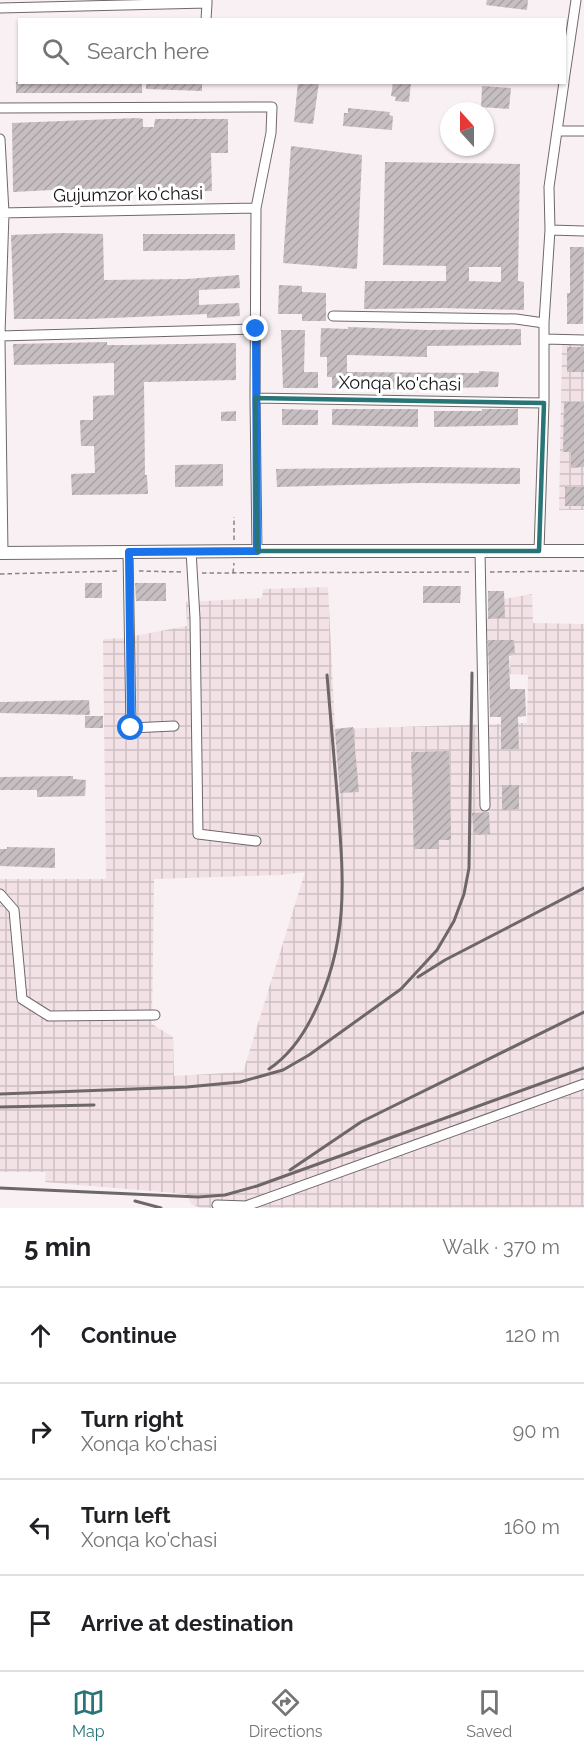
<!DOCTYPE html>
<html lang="en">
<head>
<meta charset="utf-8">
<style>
	body { margin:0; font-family:Raleway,sans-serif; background:#f2f2f2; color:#202124 }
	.compass { position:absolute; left:440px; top:102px; width:54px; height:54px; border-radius:50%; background:#fff; box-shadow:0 2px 4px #0004; rotate:339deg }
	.stop { position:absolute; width:18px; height:18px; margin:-14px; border:4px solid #1a73e8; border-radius:50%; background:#fff }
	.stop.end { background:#1a73e8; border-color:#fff; box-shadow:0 2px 6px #0008 }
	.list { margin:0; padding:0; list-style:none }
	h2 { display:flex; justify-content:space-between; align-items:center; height:78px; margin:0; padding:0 24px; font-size:26px }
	h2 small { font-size:20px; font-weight:400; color:#757577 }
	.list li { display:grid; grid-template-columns:39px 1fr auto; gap:18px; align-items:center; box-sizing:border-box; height:96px; padding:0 24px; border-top:2px solid #e0e0e0 }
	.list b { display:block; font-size:22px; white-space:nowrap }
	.list p { margin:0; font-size:20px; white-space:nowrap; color:#757577 }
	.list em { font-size:20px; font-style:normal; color:#757577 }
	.icon { flex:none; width:33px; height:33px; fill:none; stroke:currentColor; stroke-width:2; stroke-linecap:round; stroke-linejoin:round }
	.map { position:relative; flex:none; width:584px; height:1208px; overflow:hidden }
	.search { position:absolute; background:#fff; box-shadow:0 2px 4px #0004; left:18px; right:18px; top:18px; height:66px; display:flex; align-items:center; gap:15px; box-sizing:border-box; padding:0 21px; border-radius:0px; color:#757577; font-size:22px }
	.sheet { height:462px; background:#fff }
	nav { display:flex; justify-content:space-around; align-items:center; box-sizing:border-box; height:84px; border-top:2px solid #e0e0e0; background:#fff; font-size:16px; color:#757577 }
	nav a { display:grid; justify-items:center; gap:3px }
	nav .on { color:#297476 }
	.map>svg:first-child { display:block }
	.industrial { fill:url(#industrial-grid); fill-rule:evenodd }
	.building { fill:url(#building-hatch); fill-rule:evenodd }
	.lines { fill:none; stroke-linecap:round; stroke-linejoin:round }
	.minor-casing { stroke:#6f686a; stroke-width:11 }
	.major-casing { stroke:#6f686a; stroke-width:14 }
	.path { stroke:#8a8486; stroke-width:1.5; stroke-dasharray:4.5 3; stroke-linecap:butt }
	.minor { stroke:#fff; stroke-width:9 }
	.major { stroke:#fff; stroke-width:12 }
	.rail { stroke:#6d6769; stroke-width:3 }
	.route { stroke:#1a73e8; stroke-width:8 }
	.marked { fill:none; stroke:#297476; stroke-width:4.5; stroke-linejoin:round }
	.labels { text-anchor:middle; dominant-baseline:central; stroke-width:6; stroke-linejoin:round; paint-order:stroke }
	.street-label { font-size:18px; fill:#171415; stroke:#fff }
</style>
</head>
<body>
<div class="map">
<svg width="584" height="1208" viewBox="0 0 584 1208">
	<defs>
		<pattern id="industrial-grid" width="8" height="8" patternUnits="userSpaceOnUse" patternTransform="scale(1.5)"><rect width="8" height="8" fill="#f2e1e5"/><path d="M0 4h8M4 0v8" fill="none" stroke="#cfc0c4"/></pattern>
		<pattern id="building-hatch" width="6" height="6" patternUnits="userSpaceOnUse" patternTransform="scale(1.5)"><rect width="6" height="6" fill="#c6bec0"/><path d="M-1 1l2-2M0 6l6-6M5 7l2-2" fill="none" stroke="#a9a2a4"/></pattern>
	</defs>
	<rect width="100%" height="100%" fill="#f9f0f3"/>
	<!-- industrial -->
	<path class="industrial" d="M562 343H584V510H559Z
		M328 587 335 729 527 723 528 675 510 674 511 656H484L485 619 504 618V599L532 594 533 623 584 624V1207L201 1208 191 1204 186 1194 45 1182 46 1172H0V879H106L103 639 124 638 187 626 186 602 262 598 263 589ZM305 872 243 1072 174 1076 173 1037 152 1024 154 879 281 875Z"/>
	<!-- building -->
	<path class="building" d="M487 0H528L527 10 486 5Z
		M16 82H142V93H16Z
		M146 82H202V91L146 89Z
		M298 82H319L313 124 294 122Z
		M393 82H411L409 102 395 101 396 97 391 96Z
		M482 86 511 88 509 109 481 107Z
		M348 108 390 112 389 115 393 116 392 130 343 126 344 113H348Z
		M138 118 143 119V127H154L155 119H228V153H211L212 191 161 192V190L52 193V190L13 192 12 123Z
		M291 146 362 155 357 269 283 263Z
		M385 162 520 164 518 281 524 282V310L442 308 364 309 365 281H446V266L383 265ZM469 267H501V282L469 281Z
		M62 233 103 234 104 280 187 279 239 275 240 288 199 290V305L239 303 240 316 207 318V314L88 319H14L11 235Z
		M143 234H235V250L143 251Z
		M570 247H584L583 324H567V293H570Z
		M279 285 302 286V292L326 293V321H302V314H278Z
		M348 327 427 330 521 329V345L427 346V357L347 355V372L479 373V371L499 372 498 387 356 390V388H332V377H327V357H320L321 328 348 329Z
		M281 330H305L304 372H318V388H283Z
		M107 342V345H126L236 343V380L144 382 145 475H147L148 494 72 495 71 474 95 473 94 446H81L80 420H93V396L114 395V363L14 365 13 344Z
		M567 347H584V372H567Z
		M564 402H584V467L571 468V452H563Z
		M282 409 318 410V425H282Z
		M332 409H418V427L332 425Z
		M482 409H518V425L434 427V411H482Z
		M236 411V421H221V412Z
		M223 464V486L175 487V465Z
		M431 467 520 468V484L417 483 277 487 276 469Z
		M565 487H584V506H565Z
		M85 583H102V598H85Z
		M135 583H166V601H136Z
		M423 586H461L460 603H423Z
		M488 591H504L505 618 488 619Z
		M488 640H514L515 653 509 654 510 689H525L526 716 518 717 519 749H501V717H490Z
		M89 700 90 715 0 713V702Z
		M85 716H103V728H85Z
		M353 727 359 792 340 793 335 729Z
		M449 751 451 840H439V849H414L411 752Z
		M73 776V779L86 780 85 796 37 797V790H0V777Z
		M502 785H519V809L502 810Z
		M489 812 490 834 474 835 472 813Z
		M7 847 55 848V868L0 866V849H7Z"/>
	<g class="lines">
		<defs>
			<path id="minor" d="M0 8 207 3V0
				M206 20 207 3
				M564 81 576 0
				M0 108 272 107 271 133 256 208 255 398 257 551
				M557 131H584
				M0 139 4 213 0 334
				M0 213 256 208
				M550 230 584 231
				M333 316 516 319 544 323
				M0 336 256 329
				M545 339 584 340
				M0 340 3 553
				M255 398 544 403
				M191 551 195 618 198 834 256 841
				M539 551 544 403V323L550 230 549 187 564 82
				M128 552 131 728 174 726
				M480 552 485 806
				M0 894 14 910 22 999 49 1016 155 1015
				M217 1205 246 1206 584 1084"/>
			<path id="major" d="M0 553 257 551H584"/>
		</defs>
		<!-- minor casing -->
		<use href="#minor" class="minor-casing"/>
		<!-- major casing -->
		<use href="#major" class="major-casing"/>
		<!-- path -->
		<path class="path" d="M234 540V517
			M139 571 182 572
			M490 572 584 571
			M202 573 470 572
			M233 573 234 563
			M0 574 119 571"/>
		<!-- minor -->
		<use href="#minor" class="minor"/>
		<!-- major -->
		<use href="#major" class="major"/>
		<!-- rail -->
		<path class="rail" d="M418 977 445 960 584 888
			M269 1069C290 1055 303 1036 314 1013 351 938 343 874 337 793 334 754 330 714 327 675
			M0 1094 187 1087 240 1082 283 1070 309 1055 401 989 437 950 454 921 464 894 469 868 472 673
			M0 1107 94 1105
			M290 1170 361 1122 584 1012
			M0 1188 198 1197 225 1195 257 1186 584 1068
			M135 1201 161 1208"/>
	</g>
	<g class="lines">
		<!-- route -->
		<path class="route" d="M131 728 129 552 257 551 256 329"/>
	</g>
	<!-- marked area -->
	<path class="marked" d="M255 398 544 403 539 551H257Z"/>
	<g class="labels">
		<!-- street labels -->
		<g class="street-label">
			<text transform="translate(128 194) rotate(-1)">Gujumzor ko'chasi</text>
			<text transform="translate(400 383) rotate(1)">Xonqa ko'chasi</text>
		</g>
	</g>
</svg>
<svg class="compass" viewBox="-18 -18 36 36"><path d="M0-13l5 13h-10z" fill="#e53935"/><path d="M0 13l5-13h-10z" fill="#757577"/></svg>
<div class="stop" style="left:131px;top:728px"></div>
<div class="stop end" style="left:256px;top:329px"></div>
<div class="search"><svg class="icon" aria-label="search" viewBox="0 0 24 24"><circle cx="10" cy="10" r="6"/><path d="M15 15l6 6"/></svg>Search here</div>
</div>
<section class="sheet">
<h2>5 min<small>Walk · 370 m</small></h2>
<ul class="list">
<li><svg class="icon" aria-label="ahead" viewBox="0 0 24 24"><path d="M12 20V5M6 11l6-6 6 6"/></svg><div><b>Continue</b></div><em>120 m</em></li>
<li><svg class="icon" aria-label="right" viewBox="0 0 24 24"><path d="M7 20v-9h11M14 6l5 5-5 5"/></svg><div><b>Turn right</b><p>Xonqa ko'chasi</p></div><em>90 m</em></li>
<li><svg class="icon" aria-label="left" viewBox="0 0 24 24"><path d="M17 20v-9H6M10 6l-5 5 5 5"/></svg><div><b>Turn left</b><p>Xonqa ko'chasi</p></div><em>160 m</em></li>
<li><svg class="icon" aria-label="arrive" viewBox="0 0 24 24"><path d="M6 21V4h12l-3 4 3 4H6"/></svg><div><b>Arrive at destination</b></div></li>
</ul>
</section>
<nav>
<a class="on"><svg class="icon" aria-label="map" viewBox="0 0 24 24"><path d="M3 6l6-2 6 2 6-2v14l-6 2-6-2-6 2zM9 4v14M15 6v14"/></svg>Map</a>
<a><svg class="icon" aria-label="directions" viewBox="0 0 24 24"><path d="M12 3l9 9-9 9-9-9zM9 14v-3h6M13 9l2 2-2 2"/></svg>Directions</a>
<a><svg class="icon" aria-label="saved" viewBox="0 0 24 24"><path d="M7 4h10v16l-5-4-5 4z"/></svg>Saved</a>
</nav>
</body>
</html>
